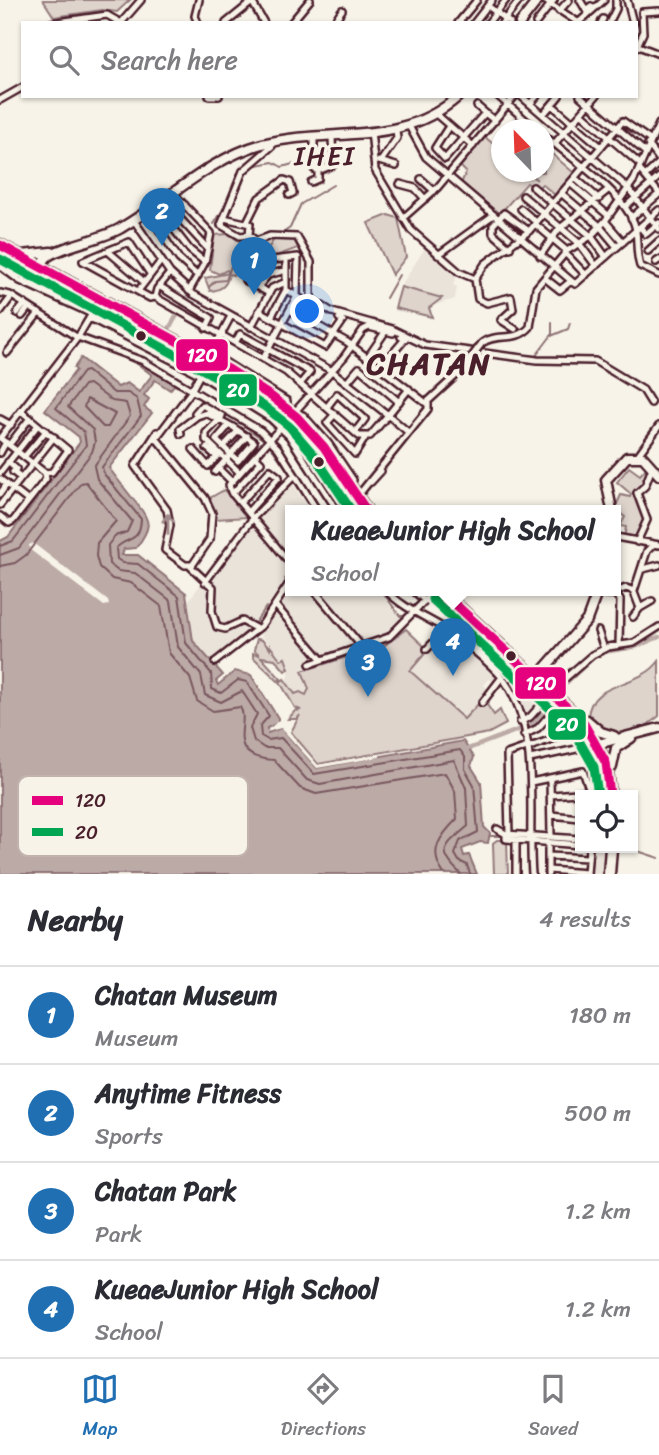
<!DOCTYPE html>
<html lang="en">
<head>
<meta charset="utf-8">
<style>
	body { margin:0; font-family:Sriracha,sans-serif; background:#f7f7f7; color:#2b2b33 }
	.controls { position:absolute; right:21px; bottom:21px; display:grid; overflow:hidden; border-radius:0px; box-shadow:0 2px 5px #0004 }
	.controls button { width:63px; height:63px; display:grid; place-items:center; padding:0; border:0; border-bottom:2px solid #e1e1e2; background:#fff; color:#2b2b33; font:35px sans-serif }
	.compass { position:absolute; left:491px; top:119px; width:63px; height:63px; border-radius:50%; background:#fff; box-shadow:0 2px 5px #0004; rotate:337deg }
	.you { position:absolute; left:308px; top:312px; width:24px; height:24px; margin:-18px; border:5px solid #fff; border-radius:50%; background:#1a73e8; box-shadow:0 0 0 10px #1a73e833 }
	.badge { display:grid; place-items:center; width:46px; height:46px; border-radius:50%; background:#1f6fb2; color:#fff; font-size:23px; font-weight:700 }
	.pin { position:absolute; translate:-50% -58px; filter:drop-shadow(0 2px 4px #0008) }
	.pin::after { content:''; position:absolute; top:37px; width:24px; height:21px; background:inherit; clip-path:polygon(0 0,100% 0,50% 100%) }
	.popup { position:absolute; left:285px; top:505px; width:336px; height:91px; box-sizing:border-box; display:grid; place-content:center; border-radius:0px; background:#fff; filter:drop-shadow(0 2px 5px #0005); font-size:23px; white-space:nowrap; color:#7c7c81 }
	.popup b { font-size:26px; color:#2b2b33 }
	.popup::after { content:''; position:absolute; left:50%; top:100%; margin-left:-14px; border:14px solid transparent; border-top-color:#fff }
	.list { margin:0; padding:0; list-style:none }
	h2 { display:flex; justify-content:space-between; align-items:center; height:91px; margin:0; padding:0 28px; font-size:30px }
	h2 small { font-size:23px; font-weight:400; color:#7c7c81 }
	.list li { display:grid; grid-template-columns:46px 1fr auto; gap:21px; align-items:center; box-sizing:border-box; height:98px; padding:0 28px; border-top:2px solid #e1e1e2 }
	.list b { display:block; font-size:26px; white-space:nowrap }
	.list p { margin:0; font-size:23px; white-space:nowrap; color:#7c7c81 }
	.list em { font-size:23px; font-style:normal; color:#7c7c81 }
	.icon { flex:none; width:38px; height:38px; fill:none; stroke:currentColor; stroke-width:2; stroke-linecap:round; stroke-linejoin:round }
	.map { position:relative; flex:none; width:659px; height:874px; overflow:hidden }
	.search { position:absolute; background:#fff; box-shadow:0 2px 5px #0004; left:21px; right:21px; top:21px; height:77px; display:flex; align-items:center; gap:18px; box-sizing:border-box; padding:0 24px; border-radius:0px; color:#7c7c81; font-size:26px }
	.sheet { height:483px; background:#fff }
	nav { display:flex; justify-content:space-around; align-items:center; box-sizing:border-box; height:98px; border-top:2px solid #e1e1e2; background:#fff; font-size:19px; color:#7c7c81 }
	nav a { display:grid; justify-items:center; gap:4px }
	nav .on { color:#1f6fb2 }
	.map>svg:first-child { display:block }
	.built { fill:#eae3da }
	.green { fill:#ded4cc; stroke:#947a7c; stroke-width:2 }
	.water { fill:#bcaaa7; stroke:#8e7275; stroke-width:2 }
	.pier { fill:#f7f3e8 }
	.lines { fill:none; stroke-linecap:round; stroke-linejoin:round }
	.shore { stroke:#78575d; stroke-width:2 }
	.stream { stroke:#8e7275; stroke-width:2 }
	.river { stroke:#bcaaa7; stroke-width:4.5 }
	.minor-casing { stroke:#4a1f2b; stroke-width:10 }
	.major-casing { stroke:#4a1f2b; stroke-width:13 }
	.highway-casing { stroke:#4a1f2b; stroke-width:15 }
	.minor { stroke:#f7f3e8; stroke-width:5 }
	.major { stroke:#f7f3e8; stroke-width:8 }
	.highway { stroke:#f7f3e8; stroke-width:10 }
	.minor-bridge-casing { stroke:#4a1f2b; stroke-width:10; stroke-linecap:butt }
	.minor-bridge { stroke:#f7f3e8; stroke-width:5 }
	.bus-1-casing { stroke:#f7f3e8; stroke-width:14 }
	.bus-2-casing { stroke:#f7f3e8; stroke-width:14 }
	.bus-1 { stroke:#e5007d; stroke-width:9 }
	.bus-2 { stroke:#00a651; stroke-width:9 }
	.oneway { stroke:#a0898a }
	.bus-dot { fill:#4a1f2b; stroke:#f7f3e8; stroke-width:2.5 }
	.labels { text-anchor:middle; dominant-baseline:central; stroke-width:7; stroke-linejoin:round; paint-order:stroke }
	.quarter-label { font-size:26px; letter-spacing:2px; fill:#4a1f2b; stroke:#f7f3e8 }
	.district-label { font-size:30px; font-weight:bold; letter-spacing:2px; fill:#4a1f2b; stroke:#f7f3e8 }
	.key { fill:#f7f3e8; stroke:#c3b3af; stroke-width:2 }
	.key-label { font-size:19px; fill:#4a1f2b }
	.line-badge { stroke:#f7f3e8; stroke-width:2.5 }
	.badge-label { font-size:19px; text-anchor:middle; font-weight:bold; fill:#fff }
</style>
</head>
<body>
<div class="map">
<svg width="659" height="874" viewBox="0 0 659 874">
	<rect width="100%" height="100%" fill="#f7f3e8"/>
	<filter id="ink" filterUnits="userSpaceOnUse"><feTurbulence type="fractalNoise" baseFrequency=".0143" numOctaves="2"/><feDisplacementMap in="SourceGraphic" scale="14" xChannelSelector="R" yChannelSelector="G"/><feConvolveMatrix kernelMatrix="1 2 1 2 8 2 1 2 1" color-interpolation-filters="sRGB"/></filter>
	<g filter="url(#ink)">
		<!-- built -->
		<path class="built" d="M425 248 458 274 453 285 457 287 455 299 431 306 432 317 395 311V302L400 287Z
			M291 481 310 510H290V590H378L403 621 387 635 308 662 310 668 302 671 309 689 306 695 300 692 296 694 284 680 289 676V669L260 634 254 632 214 664 193 640 188 601 251 519Z
			M445 632 500 679 496 684 489 679 484 685 490 691 465 719 410 671Z
			M492 641 530 680 518 694 481 655Z
			M534 684 549 693 522 719 518 702Z
			M590 848H605L604 874H589Z"/>
		<!-- green -->
		<path class="green" d="M43 0H130L117 12 102 10 54 17Z
			M484 136 501 151 502 172H526L537 180 528 172H544V147L574 173 555 195 542 184 537 189 527 183 497 217 460 186 466 172 459 165Z
			M388 215 398 218 406 257 392 275 368 223Z
			M229 234 240 242 248 240 256 245 273 239H294L298 248 256 263 248 274 236 271 233 275 229 274C227 285 222 290 210 291L205 278 229 273 227 270 219 274 210 270 214 235Z
			M401 287 442 298 429 308 432 317 395 308Z
			M649 465 652 468 638 491 647 517 638 540 624 537 626 527 620 526 625 517 612 507 616 506 621 495 630 497 631 494 617 482 629 467 640 475Z
			M224 490 249 517 215 519 210 498Z
			M406 629 428 650 410 671 464 719 483 699 494 715 500 710 506 724 489 733 318 764 291 732 300 715 297 719H288L295 711 301 710 295 708 280 682 284 679 295 694 300 692 306 695 309 689 302 671 385 645Z
			M257 639 262 640 270 649V646L281 660 285 658 289 669 285 671 275 659 261 657 281 679 278 681 253 657V653L260 655 254 650Z
			M659 661V716C632 739 616 739 588 717 590 680 639 689 659 661Z
			M497 840H507L508 874H494L493 843Z"/>
		<!-- water -->
		<path class="water" d="M113 352 144 364 184 389 174 385 170 390 155 380 144 395 149 399 144 407 152 413 109 468C118 480 129 494 137 504 152 522 151 528 136 548L124 549 122 555H138L186 593 193 641 223 675 216 681 218 685 235 671 251 675 278 718V723L267 728 268 733 281 728 317 768 463 741 474 757 471 766 481 782 484 827 490 833 488 843 480 842 462 849 464 856 469 855 477 874H0V541L8 537 80 442 79 437 45 410 76 370 74 368 81 358 118 387 127 383 139 392 152 375 139 365Z"/>
		<!-- pier -->
		<path class="pier" d="M33 543 108 601 109 605 104 606 29 549V545Z
			M282 717V723L268 731 283 725 318 765 380 754V757L317 768 281 728 266 732Z"/>
		<g class="lines">
			<!-- shore -->
			<path class="shore" d="M87 399 115 414 108 427H103L84 407Z
				M0 546 13 541 86 445 84 432 56 408 83 372 87 371 114 393H128L137 399 141 416 102 467 104 474 141 519C140 543 128 536 116 548L117 559 123 563 138 564 179 596 186 643 211 673 212 689 221 693 238 680 247 682 269 716 260 726 261 736 268 740 281 738 314 774 460 750 465 757V769L474 785 478 832 460 841 455 854 459 861 467 865 470 874
				M0 555 19 548 92 452 95 442 93 430 68 407 84 385 89 384 112 401 126 403 130 416 94 466 97 479 132 521 127 532 115 536 108 545 109 564 118 571 135 573 171 601 178 647 201 675 205 695 221 702 242 691 257 714 250 728 254 741 264 748H278L307 780 320 784 454 760 466 788 468 826C448 844 433 849 461 874
				M0 566 15 563 26 555 81 483 86 482 116 521 97 543 96 556 99 567 112 579 131 583 161 606 169 653 190 678 197 701 213 711 240 707C251 723 222 757 274 760L300 788 316 794 445 773 455 791 457 819C441 835 427 851 444 874"/>
			<!-- stream -->
			<path class="stream" d="M252 166 273 162 282 167 293 164
				M233 189 237 174 248 163
				M214 224 227 203
				M280 235 290 228 301 204 333 185
				M260 262 274 239
				M209 287 215 281 226 280 231 266
				M386 298 399 275
				M552 322V335
				M388 326 409 334
				M421 340 432 343
				M441 345 474 349
				M479 349 519 355
				M535 357 551 336 568 329 570 323
				M203 401 223 412
				M228 415 264 440
				M271 447 290 474
				M294 481 313 510
				M285 579 289 574
				M381 590 400 616H405
				M254 624 266 607
				M218 656 251 628
				M490 836H502
				M628 848 659 858"/>
			<!-- river -->
			<path class="river" d="M170 327 206 266 212 239
				M151 351 160 341
				M603 652 635 647 659 637
				M468 749 531 725 569 680 595 656"/>
			<defs>
				<path id="minor" d="M251 0 264 23
					M544 0 579 23
					M580 0 586 10 591 6
					M627 0 633 23
					M488 6 510 23
					M559 11 569 0
					M51 23 107 15 121 23
					M121 23 141 0
					M198 23 195 16 199 0
					M226 23 252 2
					M291 23 310 0
					M333 23 342 10
					M458 23 477 0
					M474 23 492 0
					M488 23 506 0
					M502 23 520 0
					M536 23 554 0
					M578 23 604 0
					M601 23 603 19
					M609 23 616 9V0
					M636 45 659 54
					M636 48 643 33 642 12 659 11
					M209 96H219
					M498 96 537 130
					M521 96 628 188 659 229
					M580 96 645 152
					M0 100 23 87
					M530 104 537 96
					M552 105 601 147
					M477 106 485 113
					M581 113 641 165
					M436 114 473 146
					M543 115 559 96
					M409 126 426 157 575 284 659 210
					M449 126 435 148 445 159 485 113 495 121
					M371 131 375 170 411 230 459 272 475 279
					M544 135C570 158 621 190 634 223 639 236 635 251 640 266L659 275
					M314 137V169L318 171 333 165 332 136
					M554 144 596 96
					M648 144 659 159
					M379 161 396 166
					M381 161 397 138 396 130
					M639 169 659 193
					M645 176 659 163
					M575 178 599 199
					M421 179 434 191
					M311 182 318 179V171
					M570 183 609 216
					M400 184 415 188 425 199
					M533 187 591 236 606 257
					M173 193 211 233 205 262 189 291
					M561 193 601 227
					M523 196 579 243 596 266
					M185 205 156 225 179 259 198 276
					M625 207 659 177
					M521 209 536 222
					M174 212 208 249
					M165 218 190 250 205 262
					M224 218 250 224 249 235 240 236 221 225 243 171 272 146
					M403 218 437 188 515 96
					M631 218 659 194
					M133 219 170 273 193 294 332 371 388 415 409 389
					M605 221 623 242
					M247 222 259 198 284 180 290 182 293 193 289 195
					M535 224 567 251
					M640 227 646 234 659 223
					M602 229 617 247
					M249 235 256 241 270 236 297 237 311 262V299L332 312 392 329 425 345 537 360 595 361 643 390 651 403
					M510 248 493 233V225L504 213 529 231
					M648 251 659 241
					M109 252 143 281
					M565 253 586 275
					M438 255 492 216
					M540 256 559 229 608 190
					M656 262 659 260
					M0 266 20 281 92 314
					M149 272 129 242 83 261 150 298 155 297 286 372 359 436H370L388 415 408 432
					M546 279 560 290 571 281
					M159 286 211 318 206 328
					M258 287 268 275 286 270
					M286 290 317 308
					M138 291 161 261
					M0 293 10 295 75 336 143 361 261 431 278 448 317 510
					M155 297 157 289 170 273
					M290 310 347 342 426 403 461 371
					M259 311 325 347 343 321 339 318
					M0 312 12 296
					M17 313 25 304
					M22 316 29 307
					M271 317 286 290V259
					M90 318 199 374 271 419 289 436 337 510
					M251 327 272 288 286 282
					M515 329 501 320 513 309 511 297 487 303 478 299 475 279 485 264 529 231 623 121 650 140
					M235 343 240 334 310 372 301 383
					M482 343C497 332 516 343 530 327L536 288 567 251 591 236 605 221 634 180 659 124
					M7 353 39 313
					M368 357 385 332
					M263 359 297 296 298 257 264 261 245 280 269 293
					M216 361 220 359 287 401V409
					M381 367 405 339 401 337
					M347 382 359 368 399 402
					M327 407 337 394 365 419 355 432
					M335 414 327 423 355 454 365 438
					M222 416 202 405 195 413 197 416 206 413C215 418 224 422 233 427L254 442 238 461 216 440 229 425
					M297 417 303 415 328 443 353 480 351 486
					M221 418 206 433V440L240 473
					M0 419 11 425
					M157 432 135 466 167 510 170 525 165 550 185 565H191
					M181 434 180 429 197 416
					M0 438 78 337 100 300
					M0 438 45 473
					M9 445 30 418
					M223 447 238 431
					M207 448 217 457
					M193 449 208 466 220 454
					M0 453 6 442
					M638 455 659 426
					M24 457 46 431
					M8 462 16 469 13 472 21 478
					M218 468 232 482
					M215 472 247 436
					M0 473 38 425
					M0 479 27 500
					M371 482 381 471
					M361 492 428 409V403
					M0 494 7 484
					M232 494 261 462 255 456
					M240 503 270 470 279 477 248 512
					M0 505 54 437
					M345 510 357 496
					M0 516 9 523 13 521 46 479 45 473 52 472 68 450 21 411
					M616 537 659 545
					M637 542 647 520 637 493 645 486 652 468
					M290 563 231 492 229 485 344 357 363 330 369 327 393 333
					M643 569 659 565
					M206 581 191 567 210 539 212 513 205 498 156 438 190 393 231 316
					M205 582 253 518 295 475
					M206 582 213 587 212 611 217 627 225 629 242 621 255 628
					M314 590 362 647
					M386 590C407 613 437 620 461 640 475 652 493 665 504 680 542 733 527 814 532 874
					M413 590 425 601
					M633 590 640 608
					M614 593 620 600 619 645
					M597 594H611L626 588 634 591 647 551 653 545
					M276 606 322 660 389 637 435 590
					M633 617 640 608 652 601
					M598 631 604 649
					M427 649 446 629
					M215 662 261 626 290 582
					M310 664 322 660
					M554 688 592 655 608 647 634 643 659 627
					M515 700 537 677
					M482 703 502 677
					M520 722 530 717 551 694
					M524 735 538 728 553 711 571 728 563 735 527 748
					M530 759 595 745
					M550 778 551 837
					M531 782 583 771 591 795
					M551 795 590 792
					M551 815 580 818
					M497 829 506 834 580 839
					M506 834V839L580 845
					M509 834 507 754 527 747
					M548 856 588 858
					M548 870 587 873
					M516 874V840
					M548 874V842
					M587 874 589 848"/>
				<path id="major" d="M520 23 538 0
					M22 255 51 252
					M38 270C42 266 43 261 47 257 58 247 103 239 121 228 168 201 208 159 262 144 333 126 399 149 459 96
					M612 510 606 480 627 457H643L659 475
					M537 677 587 620 598 590
					M587 720 601 732 614 736
					M598 744 659 728
					M612 767 616 748 631 738"/>
				<path id="highway" d="M0 245 230 370 272 397 297 417 324 447 366 510
					M440 590 583 722 606 763 610 795
					M609 874 611 848"/>
			</defs>
			<!-- minor casing -->
			<use href="#minor" class="minor-casing"/>
			<!-- major casing -->
			<use href="#major" class="major-casing"/>
			<!-- highway casing -->
			<use href="#highway" class="highway-casing"/>
			<!-- minor -->
			<use href="#minor" class="minor"/>
			<!-- major -->
			<use href="#major" class="major"/>
			<!-- highway -->
			<use href="#highway" class="highway"/>
			<defs>
				<path id="minor-bridge" d="M461 371 482 343"/>
			</defs>
			<!-- minor-bridge casing -->
			<use href="#minor-bridge" class="minor-bridge-casing"/>
			<!-- minor-bridge -->
			<use href="#minor-bridge" class="minor-bridge"/>
			<defs>
				<path id="bus-1" d="M0 245 230 370 272 397 297 417 324 447 366 510
					M440 590 583 722 606 763 610 795"/>
				<path id="bus-2" d="M0 259 224 381 265 407 289 426 314 455 351 510
					M432 599 573 730 594 767 598 795"/>
			</defs>
			<!-- bus-1 casing -->
			<use href="#bus-1" class="bus-1-casing"/>
			<!-- bus-2 casing -->
			<use href="#bus-2" class="bus-2-casing"/>
			<!-- bus-1 -->
			<use href="#bus-1" class="bus-1"/>
			<!-- bus-2 -->
			<use href="#bus-2" class="bus-2"/>
		</g>
		<!-- one-way arrows -->
		<defs><path id="oneway-shaft" d="M-6 0H5M1.5-3L5.5 0L1.5 3" fill="none" stroke-width="1.6" stroke-linecap="round" stroke-linejoin="round" transform="scale(1.75)"/></defs>
		<use class="oneway" href="#oneway-shaft" transform="translate(168 524) rotate(-90)"/>
	</g>
	<!-- markers -->
	<g class="bus-dot">
		<circle cx="141" cy="336" r="6"/>
		<circle cx="319" cy="462" r="6"/>
		<circle cx="511" cy="656" r="6"/>
	</g>
	<g class="labels">
		<!-- quarter labels -->
		<g class="quarter-label">
			<text x="325" y="156">IHEI</text>
		</g>
		<!-- district labels -->
		<g class="district-label">
			<text x="429" y="364">CHATAN</text>
		</g>
	</g>
	<!-- legend -->
	<rect x="18" y="776" width="230" height="80" rx="10" class="key"/>
	<rect x="32" y="796" width="31" height="9" fill="#e5007d"/>
	<rect x="32" y="828" width="31" height="8" fill="#00a651"/>
	<g class="key-label">
		<text x="75" y="807">120</text>
		<text x="75" y="839">20</text>
	</g>
	<g class="line-badge">
		<rect x="175" y="338" width="54" height="34" rx="7" fill="#e5007d"/>
		<rect x="218" y="373" width="40" height="34" rx="7" fill="#00a651"/>
		<rect x="514" y="666" width="53" height="34" rx="7" fill="#e5007d"/>
		<rect x="547" y="708" width="40" height="33" rx="7" fill="#00a651"/>
	</g>
	<g class="badge-label">
		<text x="202" y="362">120</text>
		<text x="238" y="397">20</text>
		<text x="541" y="690">120</text>
		<text x="567" y="731">20</text>
	</g>
</svg>
<div class="controls">
<button><svg class="icon" aria-label="locate" viewBox="0 0 24 24"><circle cx="12" cy="12" r="6"/><path d="M12 2v4M12 18v4M2 12h4M18 12h4"/></svg></button>
</div>
<svg class="compass" viewBox="-18 -18 36 36"><path d="M0-13l5 13h-10z" fill="#e53935"/><path d="M0 13l5-13h-10z" fill="#7c7c81"/></svg>
<div class="you"></div>
<div class="pin badge" style="left:254px;top:295px">1</div>
<div class="pin badge" style="left:162px;top:246px">2</div>
<div class="pin badge" style="left:368px;top:697px">3</div>
<div class="pin badge" style="left:453px;top:676px">4</div>
<div class="popup"><b>KueaeJunior High School</b>School</div>
<div class="search"><svg class="icon" aria-label="search" viewBox="0 0 24 24"><circle cx="10" cy="10" r="6"/><path d="M15 15l6 6"/></svg>Search here</div>
</div>
<section class="sheet">
<h2>Nearby<small>4 results</small></h2>
<ul class="list">
<li><span class="badge">1</span><div><b>Chatan Museum</b><p>Museum</p></div><em>180 m</em></li>
<li><span class="badge">2</span><div><b>Anytime Fitness</b><p>Sports</p></div><em>500 m</em></li>
<li><span class="badge">3</span><div><b>Chatan Park</b><p>Park</p></div><em>1.2 km</em></li>
<li><span class="badge">4</span><div><b>KueaeJunior High School</b><p>School</p></div><em>1.2 km</em></li>
</ul>
</section>
<nav>
<a class="on"><svg class="icon" aria-label="map" viewBox="0 0 24 24"><path d="M3 6l6-2 6 2 6-2v14l-6 2-6-2-6 2zM9 4v14M15 6v14"/></svg>Map</a>
<a><svg class="icon" aria-label="directions" viewBox="0 0 24 24"><path d="M12 3l9 9-9 9-9-9zM9 14v-3h6M13 9l2 2-2 2"/></svg>Directions</a>
<a><svg class="icon" aria-label="saved" viewBox="0 0 24 24"><path d="M7 4h10v16l-5-4-5 4z"/></svg>Saved</a>
</nav>
</body>
</html>
